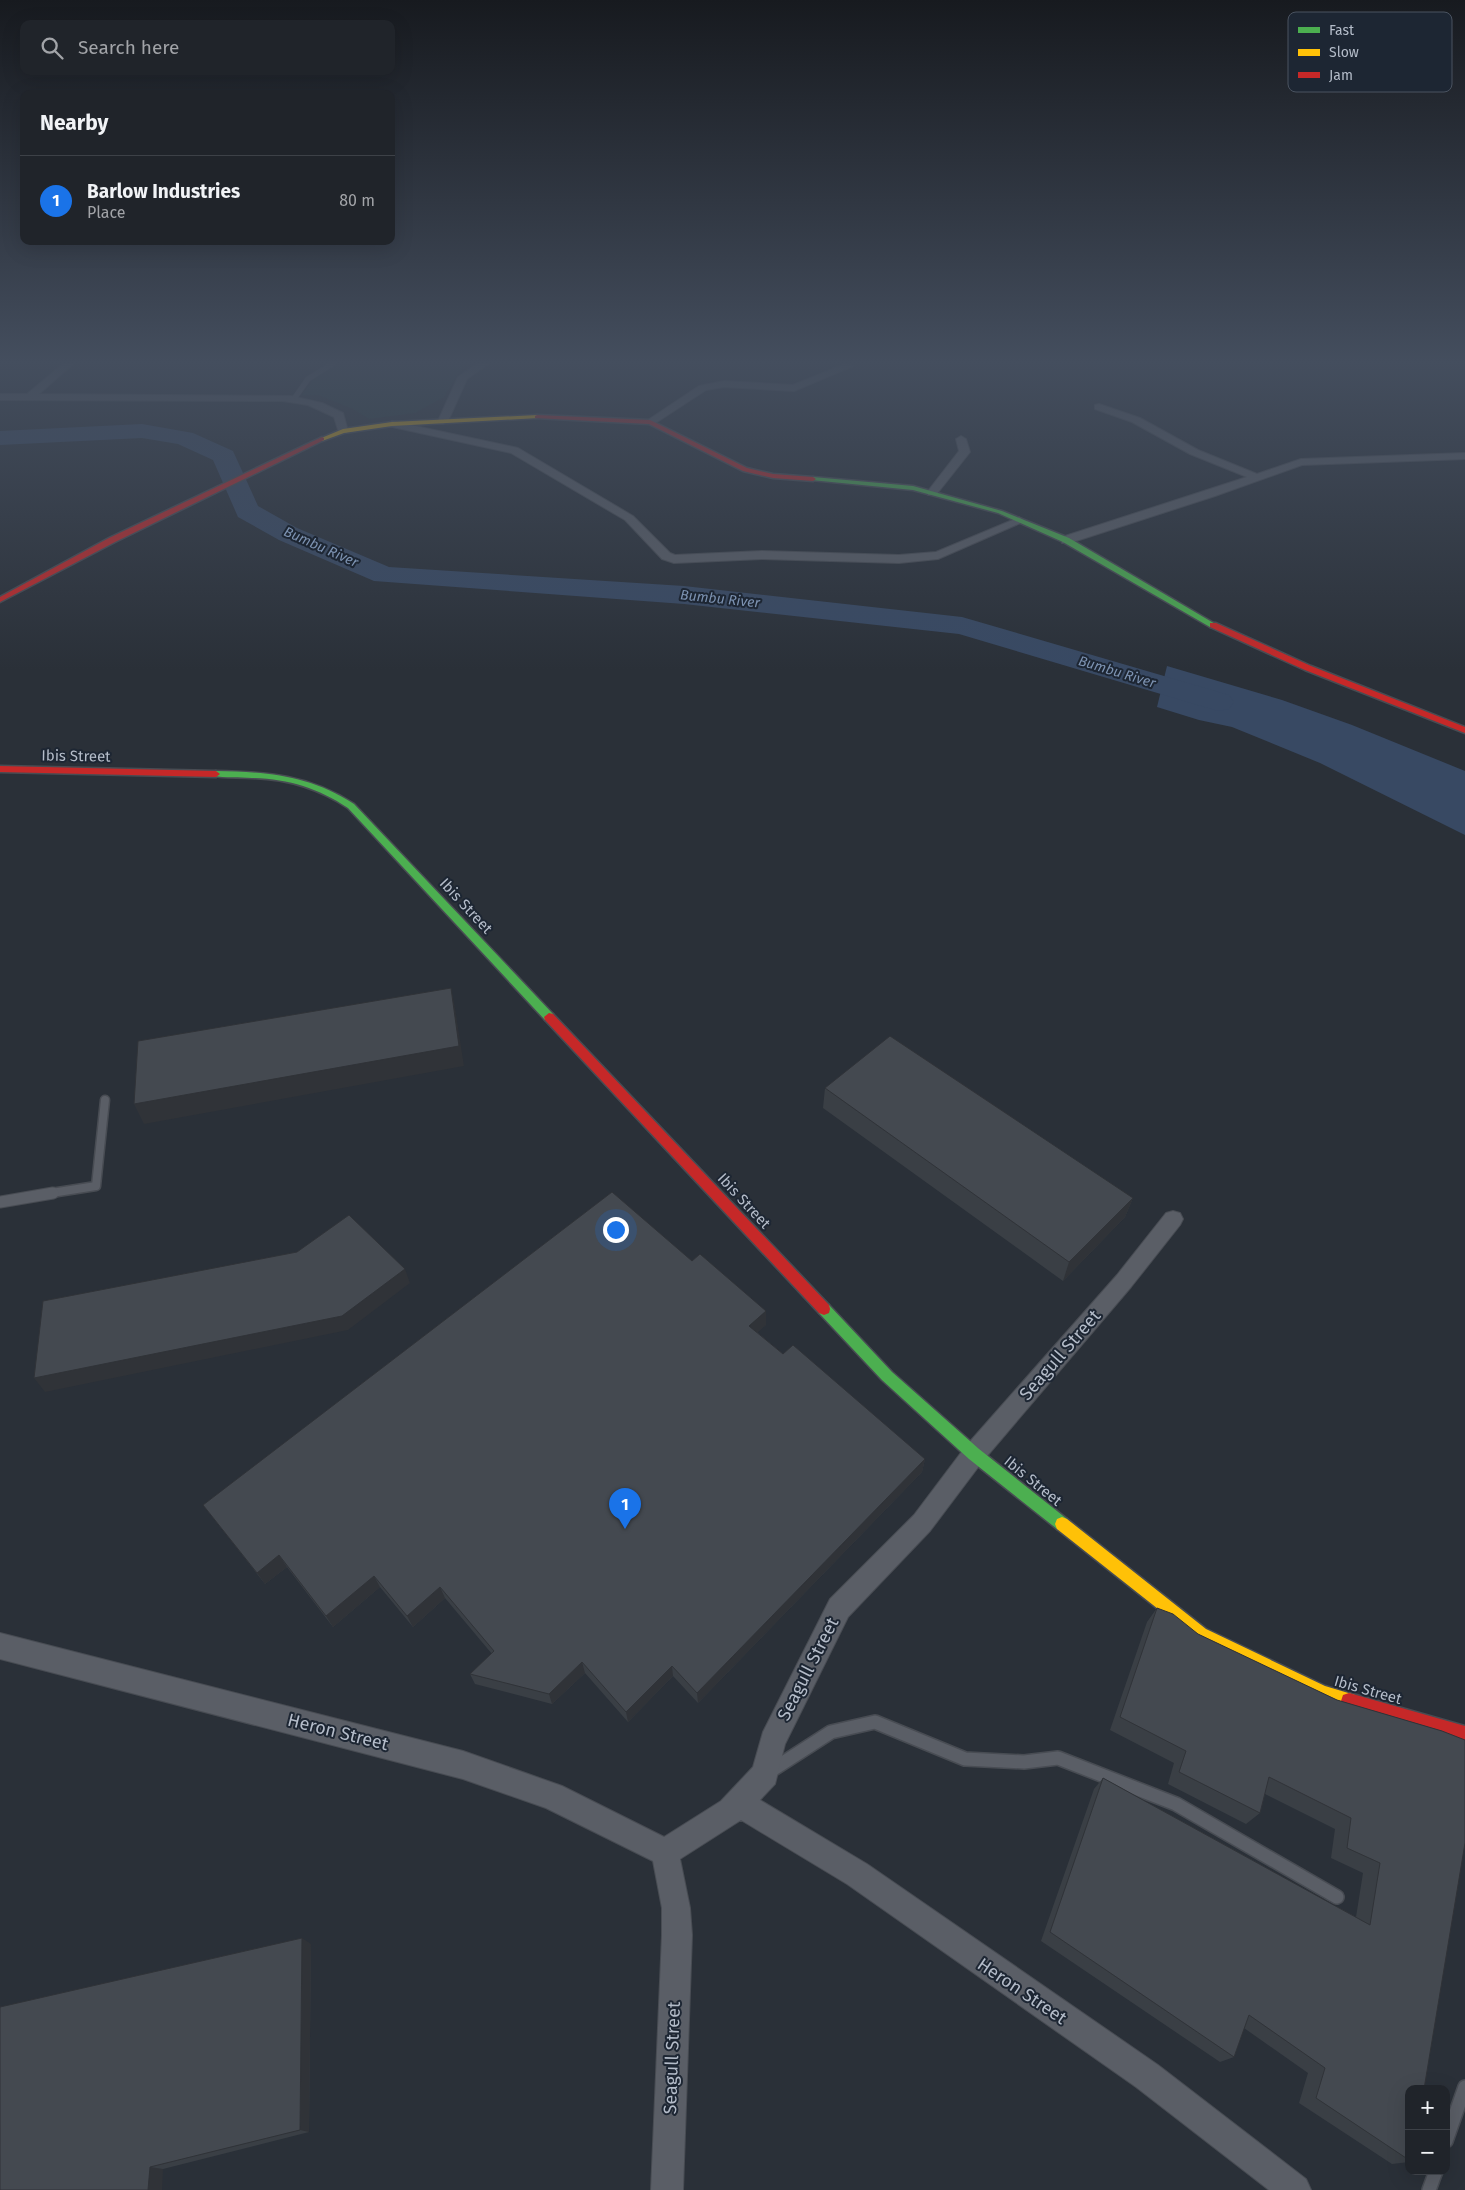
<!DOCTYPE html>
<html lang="en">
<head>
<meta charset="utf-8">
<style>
	body { margin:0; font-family:"Fira Sans",sans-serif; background:#282c32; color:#f1f3f6 }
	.controls { position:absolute; right:15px; bottom:15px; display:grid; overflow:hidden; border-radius:10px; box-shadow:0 5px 20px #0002 }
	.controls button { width:45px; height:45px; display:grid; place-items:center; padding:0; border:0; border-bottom:1px solid #3d4147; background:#20242a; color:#f1f3f6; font:25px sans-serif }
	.you { position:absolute; left:615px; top:1229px; width:18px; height:18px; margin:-12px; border:4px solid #fff; border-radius:50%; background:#1a73e8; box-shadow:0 0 0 8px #1a73e833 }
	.badge { display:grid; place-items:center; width:32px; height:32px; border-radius:50%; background:#1a73e8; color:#fff; font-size:16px; font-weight:700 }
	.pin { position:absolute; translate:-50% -41px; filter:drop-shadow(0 1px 2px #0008) }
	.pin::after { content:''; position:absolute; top:26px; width:18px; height:15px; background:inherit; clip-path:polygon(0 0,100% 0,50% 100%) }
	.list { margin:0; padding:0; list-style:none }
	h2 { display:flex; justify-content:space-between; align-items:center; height:65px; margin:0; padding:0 20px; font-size:21px }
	h2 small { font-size:16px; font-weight:400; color:#a2a4a8 }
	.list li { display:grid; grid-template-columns:32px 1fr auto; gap:15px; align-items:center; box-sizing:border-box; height:90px; padding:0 20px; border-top:1px solid #3d4147 }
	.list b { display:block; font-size:19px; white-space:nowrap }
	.list p { margin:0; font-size:16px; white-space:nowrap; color:#a2a4a8 }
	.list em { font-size:16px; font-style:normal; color:#a2a4a8 }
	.icon { flex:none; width:28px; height:28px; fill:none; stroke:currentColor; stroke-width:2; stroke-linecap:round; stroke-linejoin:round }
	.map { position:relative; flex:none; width:1465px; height:2190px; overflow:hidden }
	.search { position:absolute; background:#20242a; box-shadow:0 5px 20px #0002; left:20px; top:20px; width:375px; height:55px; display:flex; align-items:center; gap:12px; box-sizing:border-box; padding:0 18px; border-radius:10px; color:#a2a4a8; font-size:19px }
	.panel { position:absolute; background:#20242a; box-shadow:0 5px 20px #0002; left:20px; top:90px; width:375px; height:155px; border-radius:10px }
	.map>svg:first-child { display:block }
	.green { fill:#273a3e }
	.water { fill:#384963 }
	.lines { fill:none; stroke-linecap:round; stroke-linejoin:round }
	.river { fill:#384963; fill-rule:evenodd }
	.lane-far3-casing { stroke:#484c53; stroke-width:6 }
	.lane-far2-casing { stroke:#484c53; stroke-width:11 }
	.lane-far1-casing { stroke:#484c53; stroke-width:13 }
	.lane-casing { stroke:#484c53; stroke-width:16 }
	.street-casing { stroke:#484c53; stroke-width:2 }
	.fast-casing { stroke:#484c53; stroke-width:3 }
	.slow-casing { stroke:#484c53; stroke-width:3 }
	.jam-casing { stroke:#484c53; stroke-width:3 }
	.lane-far3 { stroke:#5a5e66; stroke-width:5 }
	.lane-far2 { stroke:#5a5e66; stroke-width:8 }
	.lane-far1 { stroke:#5a5e66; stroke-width:11 }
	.lane { stroke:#5a5e66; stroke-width:13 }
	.street { fill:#5a5e66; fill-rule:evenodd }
	.fast { fill:#4caf50; fill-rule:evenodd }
	.slow { fill:#ffc107; fill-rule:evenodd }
	.jam { fill:#c62828; fill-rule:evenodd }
	.wall { fill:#3a3f45 }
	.shaded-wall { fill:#303338 }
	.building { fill:#444950; stroke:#303338 }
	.labels { text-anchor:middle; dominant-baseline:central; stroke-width:4; stroke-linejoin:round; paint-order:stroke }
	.far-water-label { font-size:14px; font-style:italic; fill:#7c92b1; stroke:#1d2633 }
	.street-label { font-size:15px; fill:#b4bcc9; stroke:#1d2633 }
	.near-street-label { font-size:18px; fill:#b4bcc9; stroke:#1d2633 }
	.key { fill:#1d2633; stroke:#4a5360; stroke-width:1 }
	.key-label { font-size:14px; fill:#b4bcc9 }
</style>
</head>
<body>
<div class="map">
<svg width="1465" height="2190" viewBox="0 0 1465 2190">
	<rect width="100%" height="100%" fill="#2a3038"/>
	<!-- green -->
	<path class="green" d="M324 364H464L444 397 415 413 369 419 353 409 318 395H302Z"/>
	<!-- water -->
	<path class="water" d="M1167 666 1282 700 1352 725 1465 771V835L1320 763 1232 727 1199 720 1157 707Z"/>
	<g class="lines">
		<!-- river -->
		<path class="river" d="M142 424 193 433 233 451 258 506 297 528 389 567 684 586 962 617 1229 695 1234 702 1229 709 1218 711 959 634 684 604 374 581 279 540 238 517 213 460 178 444 142 438 0 445V431Z"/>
		<defs>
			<path id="lane-far3" d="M294 399 308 379 332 364"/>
			<path id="lane-far2" d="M45 1194 96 1186 105 1100"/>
			<path id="lane-far1" d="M0 1202 53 1193"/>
			<path id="lane" d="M772 1770 831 1732 875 1722 965 1759 1024 1762 1058 1758 1176 1804 1337 1897
				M1446 2141 1465 2087
				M1429 2190 1436 2171"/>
			<path id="street" d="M63 364H73L39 394 291 396 322 403 343 413 348 431 347 433H339L334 417 308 405 283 401 0 400V394H27Z
				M477 364H488L467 379 448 421 443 424 439 423 438 421 458 377Z
				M845 364 853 366 794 391 724 387 706 390 654 424H646L645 422 699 386 724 381 793 385Z
				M1099 404 1140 418 1198 450 1257 474 1301 459 1465 453V459L1302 465 1215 496 1070 543H1062V537L1247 477 1190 454 1132 422 1095 409V405Z
				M392 421 518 448 633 516 670 553 675 555 762 551 899 555 936 552 1015 519 1019 517 1025 521 938 559 899 563 762 559 674 563 662 559 625 520 511 453 388 426 387 424Z
				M961 436 966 439 970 452 936 495H928V491L959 451 956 439Z
				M1173 1211 1180 1213 1183 1219 1180 1225 1131 1287 982 1462 930 1531 848 1617 785 1744 775 1784 760 1800 867 1864 1158 2065 1306 2179 1311 2190H1269L1136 2087 847 1884 741 1820 680 1859 690 1908 692 1935 683 2190H651L662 1935V1908L653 1861 546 1808 463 1779 0 1659V1633L463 1751 562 1786 664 1837 721 1801 753 1767 763 1732 830 1599 914 1515 966 1446 1117 1275 1166 1213Z"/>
			<path id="fast" d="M813 477 913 486 1002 511 1069 538 1217 625 1210 627 1063 542 998 513 913 490 811 480 810 479Z
				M216 771C268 772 309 775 354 804L553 1014 554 1017 553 1020H545L348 808C318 788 288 779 252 778 239 777 225 778 213 776V772Z
				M824 1303 829 1305 892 1372 979 1449 1067 1519 1069 1524 1067 1529 1062 1531 1057 1529 969 1459 882 1380 819 1313 818 1309 819 1305Z"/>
			<path id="slow" d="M537 415 539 416V418L392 426 344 433 322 441 319 439 343 429 392 422Z
				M1062 1517 1067 1519 1206 1629 1325 1686 1355 1695 1357 1701 1355 1707 1349 1709 1317 1699 1196 1639 1057 1529 1055 1524 1057 1519Z"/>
			<path id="jam" d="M537 415 650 420 747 468 773 474 813 477 816 479 813 481 773 478 743 471 649 424 535 418V416Z
				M322 437 324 438V440L115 542 0 602V597L109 538Z
				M1210 623H1216L1311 666 1465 727V733L1305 670 1210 627Z
				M0 766 216 771 220 774 216 777 0 772Z
				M549 1013 553 1014 829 1305 830 1309 829 1313 824 1315 819 1313 545 1020 544 1017Z
				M1349 1693 1465 1726V1742L1343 1707 1341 1701 1343 1695Z"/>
		</defs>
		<!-- lane-far3 casing -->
		<use href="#lane-far3" class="lane-far3-casing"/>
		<!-- lane-far2 casing -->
		<use href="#lane-far2" class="lane-far2-casing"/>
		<!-- lane-far1 casing -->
		<use href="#lane-far1" class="lane-far1-casing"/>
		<!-- lane casing -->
		<use href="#lane" class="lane-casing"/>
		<!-- street casing -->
		<use href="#street" class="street-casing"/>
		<!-- fast casing -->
		<use href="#fast" class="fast-casing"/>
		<!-- slow casing -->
		<use href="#slow" class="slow-casing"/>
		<!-- jam casing -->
		<use href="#jam" class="jam-casing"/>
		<!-- lane-far3 -->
		<use href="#lane-far3" class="lane-far3"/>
		<!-- lane-far2 -->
		<use href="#lane-far2" class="lane-far2"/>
		<!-- lane-far1 -->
		<use href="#lane-far1" class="lane-far1"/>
		<!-- lane -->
		<use href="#lane" class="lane"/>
		<!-- street -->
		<use href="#street" class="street"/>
		<!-- fast -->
		<use href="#fast" class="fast"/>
		<!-- slow -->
		<use href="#slow" class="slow"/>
		<!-- jam -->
		<use href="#jam" class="jam"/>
	</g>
	<!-- wall -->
	<path class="wall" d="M825 1088 1133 1198 1125 1217 1063 1281 823 1108Z
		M766 1325 757 1332 783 1354 925 1459 922 1472 698 1703 673 1676 628 1722 585 1673 552 1704 475 1684 470 1674 492 1654 445 1598 413 1627 380 1587 333 1627 287 1567 265 1584 203 1505Z
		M1157 1608 1198 1634 1337 1700 1442 1731 1409 2162 1392 2164 1299 2103 1308 2073 1244 2028 1234 2057 1220 2062 1041 1941 1094 1789 1103 1778 1356 1917 1363 1873 1331 1858 1335 1829 1265 1794 1260 1813 1246 1824 1168 1784 1174 1763 1110 1730 1147 1622Z
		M311 1944 309 2132 163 2169 0 2190Z"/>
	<!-- shaded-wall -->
	<path class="shaded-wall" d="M451 988 455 1008 464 1066 144 1124 134 1104Z
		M1133 1198 1125 1217 1063 1281 1069 1262Z
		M405 1269 410 1283 348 1330 45 1392 34 1378Z
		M766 1311V1325L749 1340V1326Z
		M925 1459 922 1472 698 1703 697 1693Z
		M279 1555 287 1567 265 1584 257 1573Z
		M374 1576 380 1587 333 1627 326 1616Z
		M440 1587 445 1598 413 1627 407 1616Z
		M582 1662 585 1673 552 1704 549 1694Z
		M672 1666 673 1676 628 1722 626 1712Z
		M302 1938 311 1944 309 2132 300 2130Z
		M150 2167 163 2169 162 2190H148Z"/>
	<!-- building -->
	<path class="building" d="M451 988 459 1046 134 1104 138 1041Z
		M890 1036 1133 1198 1069 1262 825 1088Z
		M612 1192 692 1261 700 1254 766 1311 749 1326 783 1354 793 1345 925 1459 697 1693 672 1666 626 1712 582 1662 549 1694 470 1674 494 1651 440 1587 407 1616 374 1576 326 1616 279 1555 257 1573 203 1505Z
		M349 1215 405 1269 342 1316 34 1378 43 1301 297 1252Z
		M1157 1608 1173 1614 1198 1634 1337 1700 1442 1731 1465 1740V1843L1424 2089H1409V2160L1316 2098 1325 2068 1249 2015 1234 2057 1050 1932 1103 1778 1370 1925 1380 1863 1347 1848 1351 1818 1269 1777 1260 1813 1179 1772 1186 1751 1120 1717Z
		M302 1938 300 2130 150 2167 148 2190H0V2007Z"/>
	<!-- sky -->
	<linearGradient id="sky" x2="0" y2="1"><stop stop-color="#171a1f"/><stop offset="0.54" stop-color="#444e5e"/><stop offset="1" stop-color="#444e5e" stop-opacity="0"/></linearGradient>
	<rect width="1465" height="670" fill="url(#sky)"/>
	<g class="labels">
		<!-- far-water labels -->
		<g class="far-water-label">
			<text transform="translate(321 547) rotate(24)">Bumbu River</text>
			<text transform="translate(720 599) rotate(6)">Bumbu River</text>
			<text transform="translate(1117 672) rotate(17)">Bumbu River</text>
		</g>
		<!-- street labels -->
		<g class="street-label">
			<text transform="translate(76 756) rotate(1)">Ibis Street</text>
			<text transform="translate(466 906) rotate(47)">Ibis Street</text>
			<text transform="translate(744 1201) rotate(47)">Ibis Street</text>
			<text transform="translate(1033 1481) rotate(39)">Ibis Street</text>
			<text transform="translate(1368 1690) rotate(16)">Ibis Street</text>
		</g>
		<!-- near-street labels -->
		<g class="near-street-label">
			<text transform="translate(1060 1355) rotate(-49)">Seagull Street</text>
			<text transform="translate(808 1669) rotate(-63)">Seagull Street</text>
			<text transform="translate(338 1732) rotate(14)">Heron Street</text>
			<text transform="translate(1022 1991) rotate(34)">Heron Street</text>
			<text transform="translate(672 2058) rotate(-88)">Seagull Street</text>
		</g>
	</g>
	<!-- legend -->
	<rect x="1288" y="12" width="164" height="80" rx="8" class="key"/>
	<rect x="1298" y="27" width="22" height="6" fill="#4caf50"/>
	<rect x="1298" y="49" width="22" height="7" fill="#ffc107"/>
	<rect x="1298" y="72" width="22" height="6" fill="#c62828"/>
	<g class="key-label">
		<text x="1329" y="35">Fast</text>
		<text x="1329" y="57">Slow</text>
		<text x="1329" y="80">Jam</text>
	</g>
</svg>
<div class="controls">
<button>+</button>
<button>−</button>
</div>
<div class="you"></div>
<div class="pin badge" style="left:625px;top:1529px">1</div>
<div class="search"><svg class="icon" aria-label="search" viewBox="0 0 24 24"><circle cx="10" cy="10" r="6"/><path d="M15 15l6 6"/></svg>Search here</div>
<section class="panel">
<h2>Nearby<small></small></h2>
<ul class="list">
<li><span class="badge">1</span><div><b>Barlow Industries</b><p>Place</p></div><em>80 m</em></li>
</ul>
</section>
</div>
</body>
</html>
